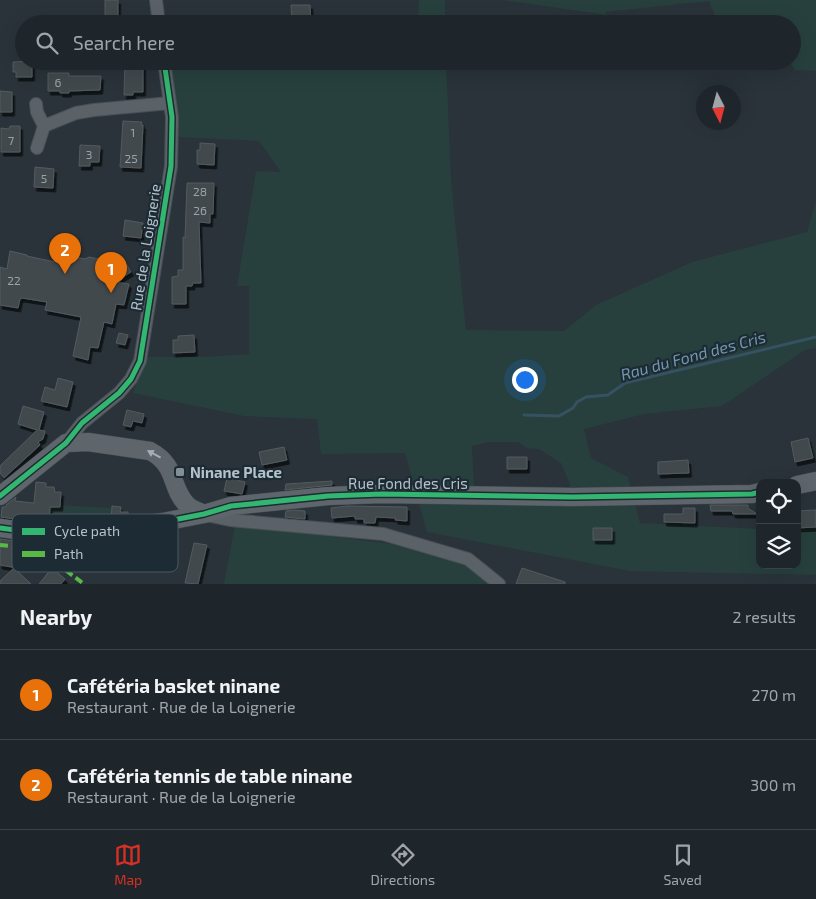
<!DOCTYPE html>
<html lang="en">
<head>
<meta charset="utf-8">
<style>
	body { margin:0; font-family:"Exo 2",sans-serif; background:#2c3237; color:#f1f3f6 }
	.controls { position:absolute; right:15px; bottom:15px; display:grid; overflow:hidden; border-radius:10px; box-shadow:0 5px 20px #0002 }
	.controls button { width:45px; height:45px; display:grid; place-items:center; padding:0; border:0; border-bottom:1px solid #3c4347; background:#1f262b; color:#f1f3f6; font:25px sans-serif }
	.compass { position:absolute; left:696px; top:85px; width:45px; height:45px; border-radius:50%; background:#1f262b; box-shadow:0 5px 20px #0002; rotate:174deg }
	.you { position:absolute; left:524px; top:379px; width:18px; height:18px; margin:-12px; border:4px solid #fff; border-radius:50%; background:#1a73e8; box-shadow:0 0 0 8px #1a73e833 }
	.badge { display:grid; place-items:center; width:32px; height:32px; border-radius:50%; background:#d93025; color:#fff; font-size:16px; font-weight:700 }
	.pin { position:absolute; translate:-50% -41px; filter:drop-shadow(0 1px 2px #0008) }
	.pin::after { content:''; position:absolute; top:26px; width:18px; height:15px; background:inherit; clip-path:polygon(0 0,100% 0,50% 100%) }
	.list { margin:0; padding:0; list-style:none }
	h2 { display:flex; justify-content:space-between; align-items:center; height:65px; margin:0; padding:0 20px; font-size:21px }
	h2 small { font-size:16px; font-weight:400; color:#a1a5a9 }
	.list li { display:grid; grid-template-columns:32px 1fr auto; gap:15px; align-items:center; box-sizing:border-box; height:90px; padding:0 20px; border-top:1px solid #3c4347 }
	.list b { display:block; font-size:19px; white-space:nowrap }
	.list p { margin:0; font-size:16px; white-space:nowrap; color:#a1a5a9 }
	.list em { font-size:16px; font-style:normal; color:#a1a5a9 }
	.icon { flex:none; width:28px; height:28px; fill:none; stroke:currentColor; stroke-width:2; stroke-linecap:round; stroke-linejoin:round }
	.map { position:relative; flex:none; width:816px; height:584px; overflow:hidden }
	.search { position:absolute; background:#1f262b; box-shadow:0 5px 20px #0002; left:15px; right:15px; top:15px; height:55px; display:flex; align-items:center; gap:12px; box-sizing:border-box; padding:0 18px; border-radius:28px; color:#a1a5a9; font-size:19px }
	.sheet { height:245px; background:#1f262b }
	nav { display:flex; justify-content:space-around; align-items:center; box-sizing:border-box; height:70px; border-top:1px solid #3c4347; background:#1f262b; font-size:14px; color:#a1a5a9 }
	nav a { display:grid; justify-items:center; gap:2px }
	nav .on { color:#d93025 }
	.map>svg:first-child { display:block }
	.green { fill:#27403e; fill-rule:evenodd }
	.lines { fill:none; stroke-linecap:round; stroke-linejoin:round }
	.stream { stroke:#365162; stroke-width:3 }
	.building { fill:#424a4e; stroke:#515b61; filter:url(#shadow) }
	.street-casing { stroke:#484f54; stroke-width:14 }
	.secondary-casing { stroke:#484f54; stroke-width:19 }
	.street { stroke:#5a6167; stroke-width:12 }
	.secondary { stroke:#5e666c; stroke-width:18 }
	.quiet { stroke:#58b947; stroke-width:4; stroke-dasharray:8 4; stroke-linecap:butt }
	.cycleway-casing { stroke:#1d2b34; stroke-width:8 }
	.cycleway { stroke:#33b770; stroke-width:5 }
	.oneway { fill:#a3afb7 }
	.poi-dot { fill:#838f97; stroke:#1d2b34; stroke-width:2 }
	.labels { text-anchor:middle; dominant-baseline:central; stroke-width:4.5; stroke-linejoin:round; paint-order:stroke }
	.number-label { font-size:12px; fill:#98a3ab }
	.street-label { font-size:15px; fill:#b4c1ca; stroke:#1d2b34 }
	.poi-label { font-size:15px; font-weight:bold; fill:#b4c1ca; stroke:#1d2b34; text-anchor:start }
	.water-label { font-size:16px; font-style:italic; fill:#7398ae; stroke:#1d2b34 }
	.key { fill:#1d2b34; stroke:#4a5861; stroke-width:1 }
	.key-label { font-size:14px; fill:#b4c1ca }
</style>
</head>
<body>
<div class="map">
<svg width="816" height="584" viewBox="0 0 816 584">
	<defs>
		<filter id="shadow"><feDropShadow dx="2.5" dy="4" stdDeviation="0" flood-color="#0009"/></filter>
	</defs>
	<rect width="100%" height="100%" fill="#293339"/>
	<!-- green -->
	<path class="green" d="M419 0H445V24H387L418 18Z
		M503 0H816V71L795 70 789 61H792V24H718L709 1 605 12 607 15Z
		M170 61H446L451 180 466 330 564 331 596 305 692 262 807 232 816 201V348L805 350 722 406 644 414 584 429 591 458 628 477 640 523 760 529V565H797V530L816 527V575L630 571 427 532 405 453 321 454 317 419 244 416 133 393 146 357H204L249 354V286H237L256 171 281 172 259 141 178 137ZM489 442H518L527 448 539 449 561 463 571 487 474 486 472 446Z
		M60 505 111 508 110 525 48 529 50 507H59Z
		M235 524 391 544 471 567 494 584H224Z"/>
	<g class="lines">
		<!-- stream -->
		<path class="stream" d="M524 415 559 416 573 408 577 402 586 397 608 395 625 383 816 337"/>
	</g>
	<!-- building -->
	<path class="building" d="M105 0H118V24H105Z
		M291 5H310L311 24H292Z
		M32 61V77H16V72H13V62Z
		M125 61H143V92H133V95H124Z
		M48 73H69V76H101L100 90 69 91V93H60V91H48Z
		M0 91 12 92V112H0Z
		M123 121 142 122 141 125H143L141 168 120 167Z
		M10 126H20V152H1V128L9 129Z
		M200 143 215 144 214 165 197 164V150H200Z
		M80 145 100 146 99 162H90V166H79Z
		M35 167 54 169 53 188 34 187Z
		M187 183H214L213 214H210V223L199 222 201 283H193L192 286H186V304H172V277L178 276V270H183V237L185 238Z
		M125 220 143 223 141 238 123 236Z
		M10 251 27 255V256L55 262 56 256 74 260 75 257 85 259 89 257 127 265 131 272 114 282 129 284 124 305 116 304 112 324 104 322 98 348 90 347 88 360 73 356 81 317 45 310 47 302 22 298 20 299 18 308 0 305V267L7 269Z
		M119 333 128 335 125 345 116 343Z
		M194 335 195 352 173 353V340H178V336Z
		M58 378 73 382 67 407 41 401 45 387 55 390Z
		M23 406 44 412 39 430 45 431 43 439 38 442 40 445 4 478 0 473V466L37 430 18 424Z
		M127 410 144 414 142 423 133 421 131 427 123 425Z
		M808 438 813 458 795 462 791 442Z
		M284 447 287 460 262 465 259 452Z
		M507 457H527V469H507Z
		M688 460 689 473 658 474V462Z
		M227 478 245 482 242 494 224 491Z
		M332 481V485L285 490 286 484Z
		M36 482 46 483V487H54L55 492H61L60 507H50L49 524 1 517 2 507H6V505L16 497 15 501 34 503Z
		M710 505H748V508L757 514H733L732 511H711Z
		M112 506 121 507 120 512H128V516L111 519Z
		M347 506 407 507V521L395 520 396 518 376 517 375 523H364V519H355V516L332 518 331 508Z
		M683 508H695V523L664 522V514H683Z
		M294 510 305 511V519L285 517 286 511Z
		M816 510V527L797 528V511Z
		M593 528H612V540H593Z
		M0 539 22 542 17 568 0 565Z
		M194 543 207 545 198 584 185 583Z
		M14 568 31 584H0V581Z
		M52 568 65 579 61 584H39Z
		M522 568 565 582V584H516Z"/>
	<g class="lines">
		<defs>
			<path id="street" d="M156 0 159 24
				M36 104 37 112 44 126 37 148
				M44 126 76 113 94 110 170 103
				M66 443 82 423 119 393 131 379 140 361 171 166 172 117 164 61
				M206 515 230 520 383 534 468 559 499 584"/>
			<path id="secondary" d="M797 485 816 481
				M0 496 66 443 88 442 150 451C178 466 169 486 187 505 191 509 198 511 204 514
				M0 528 54 535 83 534 163 522 204 514 231 506 328 496 382 494 573 497 752 494 760 492"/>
		</defs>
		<!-- street casing -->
		<use href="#street" class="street-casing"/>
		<!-- secondary casing -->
		<use href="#secondary" class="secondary-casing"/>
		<!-- street -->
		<use href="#street" class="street"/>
		<!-- secondary -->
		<use href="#secondary" class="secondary"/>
		<!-- quiet -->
		<path class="quiet" d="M345 61 381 64 454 66
			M0 545 21 547 60 566 84 584"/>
		<defs>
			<path id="cycleway" d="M0 496 66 443 82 423 119 393 131 379 140 361 171 166 172 117 164 61
				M0 528 54 535 83 534 163 522 204 514 231 506 328 496 382 494 573 497 752 494 760 492"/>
		</defs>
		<!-- cycleway casing -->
		<use href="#cycleway" class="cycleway-casing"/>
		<!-- cycleway -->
		<use href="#cycleway" class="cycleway"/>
	</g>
	<!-- one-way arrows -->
	<defs><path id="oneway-solid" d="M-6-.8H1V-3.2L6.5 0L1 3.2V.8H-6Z" transform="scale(1.25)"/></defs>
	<use class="oneway" href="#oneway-solid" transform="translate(154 454) rotate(-152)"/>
	<!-- markers -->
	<rect class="poi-dot" x="175" y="467" width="10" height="10" rx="2.5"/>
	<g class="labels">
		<!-- number labels -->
		<g class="number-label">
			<text x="58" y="82">6</text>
			<text x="133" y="132">1</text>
			<text x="11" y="140">7</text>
			<text x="89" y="154">3</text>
			<text x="131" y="158">25</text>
			<text x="44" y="178">5</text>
			<text x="200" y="191">28</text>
			<text x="200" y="210">26</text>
			<text x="14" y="280">22</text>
		</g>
		<!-- street labels -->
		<g class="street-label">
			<text transform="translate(145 247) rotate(-81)">Rue de la Loignerie</text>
			<text x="408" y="483">Rue Fond des Cris</text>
		</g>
		<!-- poi labels -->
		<g class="poi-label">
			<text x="190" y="472">Ninane Place</text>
		</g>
		<!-- water labels -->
		<g class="water-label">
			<text transform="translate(693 355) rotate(-15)">Rau du Fond des Cris</text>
		</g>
	</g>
	<!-- legend -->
	<rect x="12" y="514" width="166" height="58" rx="8" class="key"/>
	<rect x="22" y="528" width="23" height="7" fill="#33b770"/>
	<rect x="22" y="551" width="23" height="6" fill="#58b947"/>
	<g class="key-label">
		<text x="54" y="536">Cycle path</text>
		<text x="54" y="559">Path</text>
	</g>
</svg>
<div class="controls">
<button><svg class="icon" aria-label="locate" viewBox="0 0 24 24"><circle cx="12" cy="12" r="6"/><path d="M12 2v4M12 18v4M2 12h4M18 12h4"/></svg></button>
<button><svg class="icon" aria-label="layers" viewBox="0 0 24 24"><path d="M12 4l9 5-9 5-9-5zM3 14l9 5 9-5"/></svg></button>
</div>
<svg class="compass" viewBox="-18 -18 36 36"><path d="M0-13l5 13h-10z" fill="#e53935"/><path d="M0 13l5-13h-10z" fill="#a1a5a9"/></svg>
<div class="you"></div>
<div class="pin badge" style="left:111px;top:293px;background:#e8710a">1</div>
<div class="pin badge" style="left:65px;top:274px;background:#e8710a">2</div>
<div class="search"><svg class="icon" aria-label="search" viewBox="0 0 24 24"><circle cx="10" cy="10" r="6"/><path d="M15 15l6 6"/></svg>Search here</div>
</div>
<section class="sheet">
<h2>Nearby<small>2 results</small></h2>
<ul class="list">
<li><span class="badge" style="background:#e8710a">1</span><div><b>Cafétéria basket ninane</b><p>Restaurant · Rue de la Loignerie</p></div><em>270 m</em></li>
<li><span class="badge" style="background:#e8710a">2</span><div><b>Cafétéria tennis de table ninane</b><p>Restaurant · Rue de la Loignerie</p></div><em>300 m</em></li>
</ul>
</section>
<nav>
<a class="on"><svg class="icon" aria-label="map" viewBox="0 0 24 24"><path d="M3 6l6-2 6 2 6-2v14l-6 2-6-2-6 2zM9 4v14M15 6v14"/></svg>Map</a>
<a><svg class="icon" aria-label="directions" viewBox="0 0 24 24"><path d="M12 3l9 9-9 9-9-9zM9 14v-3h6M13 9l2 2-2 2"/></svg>Directions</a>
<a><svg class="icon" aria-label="saved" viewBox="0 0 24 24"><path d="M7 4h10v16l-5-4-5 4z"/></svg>Saved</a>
</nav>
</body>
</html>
